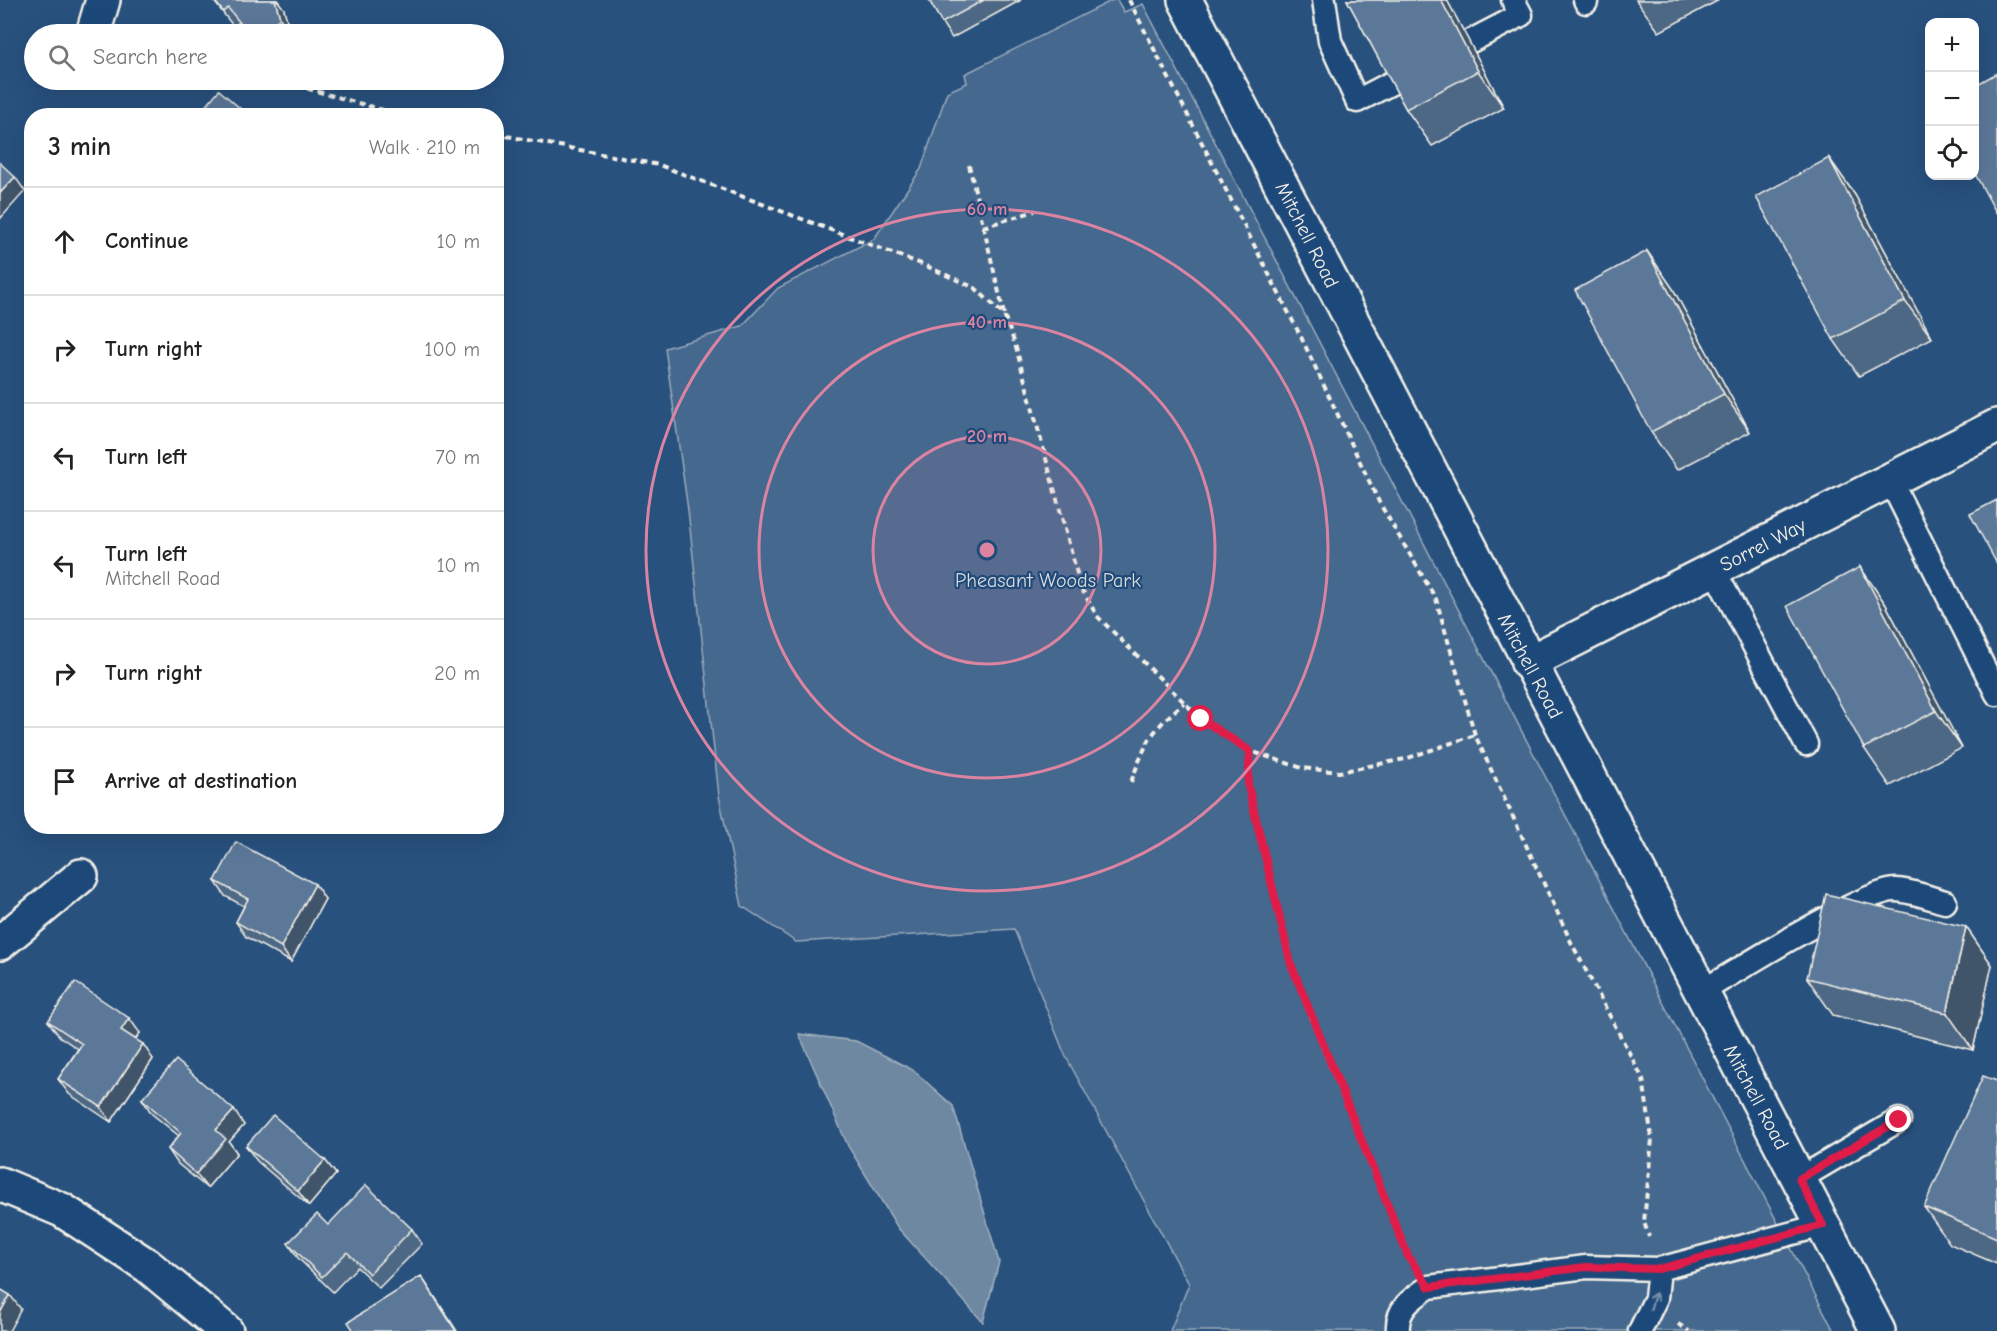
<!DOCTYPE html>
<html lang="en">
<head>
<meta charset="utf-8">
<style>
	body { margin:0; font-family:"Comic Neue",sans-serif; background:#f6f6f6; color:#222 }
	.controls { position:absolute; right:18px; top:18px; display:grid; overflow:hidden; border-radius:12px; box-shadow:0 6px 24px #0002 }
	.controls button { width:54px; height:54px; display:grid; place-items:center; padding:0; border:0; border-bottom:2px solid #e0e0e0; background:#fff; color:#222; font:30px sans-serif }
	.stop { position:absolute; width:18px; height:18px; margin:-14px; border:4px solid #e11d48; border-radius:50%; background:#fff }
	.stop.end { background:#e11d48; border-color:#fff; box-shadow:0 2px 6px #0008 }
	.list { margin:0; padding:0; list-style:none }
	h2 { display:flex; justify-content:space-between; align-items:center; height:78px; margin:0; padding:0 24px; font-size:26px }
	h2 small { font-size:20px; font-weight:400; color:#767676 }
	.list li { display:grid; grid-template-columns:39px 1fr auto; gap:18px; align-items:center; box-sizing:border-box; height:108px; padding:0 24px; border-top:2px solid #e0e0e0 }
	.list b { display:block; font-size:22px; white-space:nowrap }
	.list p { margin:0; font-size:20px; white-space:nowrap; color:#767676 }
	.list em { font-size:20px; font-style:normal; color:#767676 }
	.icon { flex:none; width:33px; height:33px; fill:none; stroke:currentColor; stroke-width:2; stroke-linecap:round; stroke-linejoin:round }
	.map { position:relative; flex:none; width:1997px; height:1331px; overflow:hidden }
	.search { position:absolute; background:#fff; box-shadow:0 6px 24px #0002; left:24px; top:24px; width:480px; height:66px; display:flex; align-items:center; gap:15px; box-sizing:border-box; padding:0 21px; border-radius:33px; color:#767676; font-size:22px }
	.panel { position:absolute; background:#fff; box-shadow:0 6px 24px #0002; left:24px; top:108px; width:480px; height:726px; border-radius:24px }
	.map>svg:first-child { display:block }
	.green { fill:#45688e; stroke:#9cacbb; stroke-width:1.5 }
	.water { fill:#6e88a2; stroke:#a4b2be; stroke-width:1.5 }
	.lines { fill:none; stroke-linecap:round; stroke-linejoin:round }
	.service-casing { stroke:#f4f1e8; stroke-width:27 }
	.minor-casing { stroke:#f4f1e8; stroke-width:38 }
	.secondary-casing { stroke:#f4f1e8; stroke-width:38 }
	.path { stroke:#f4f1e8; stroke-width:4; stroke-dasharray:6 4.5; stroke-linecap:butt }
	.service { stroke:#1f4a7a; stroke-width:22 }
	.minor { stroke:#1f4a7a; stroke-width:33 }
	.secondary { stroke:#1f4a7a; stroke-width:33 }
	.wall { fill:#4e6784; stroke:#f4f1e8; stroke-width:1.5 }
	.shaded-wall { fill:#40546b; stroke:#f4f1e8; stroke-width:1.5 }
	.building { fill:#5b7899; stroke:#f4f1e8; stroke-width:1.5 }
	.oneway { stroke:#748da6 }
	.route { stroke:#e11d48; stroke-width:8 }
	.ring { fill:none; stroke:#db84a2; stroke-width:3 }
	.labels { text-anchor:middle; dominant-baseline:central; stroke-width:4.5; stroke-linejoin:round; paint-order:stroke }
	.street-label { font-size:20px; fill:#f4f1e8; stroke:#1f4a7a }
	.park-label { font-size:20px; fill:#dadcda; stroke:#1f4a7a }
	.centre { fill:#db84a2; stroke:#1f4a7a; stroke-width:3 }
	.ring-label { font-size:18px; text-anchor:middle; font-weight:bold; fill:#db84a2; stroke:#1f4a7a; stroke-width:4.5; stroke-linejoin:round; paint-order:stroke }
</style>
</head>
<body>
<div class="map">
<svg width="1997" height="1331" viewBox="0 0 1997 1331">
	<rect width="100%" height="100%" fill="#28517e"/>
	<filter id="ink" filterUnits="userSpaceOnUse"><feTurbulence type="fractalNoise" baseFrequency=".0167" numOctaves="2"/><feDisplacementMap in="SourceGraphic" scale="12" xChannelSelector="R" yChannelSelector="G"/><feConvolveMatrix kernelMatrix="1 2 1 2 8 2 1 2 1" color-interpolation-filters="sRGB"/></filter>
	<g filter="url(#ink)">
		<!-- green -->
		<path class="green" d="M1113 0H1117L1124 12 1143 4 1834 1331H1170L1189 1284 1065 1055 1014 929 796 942 742 906 719 796 688 510 665 348 742 326 778 288 874 239 921 169 947 92 967 83 965 74Z"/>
		<!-- water -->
		<path class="water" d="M799 1034 856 1041 913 1070 953 1106 999 1262 983 1322 898 1228 848 1146Z"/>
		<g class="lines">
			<defs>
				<path id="service" d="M1324 0 1330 41 1357 101 1397 80
					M1585 0 1586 2
					M1469 42 1521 15 1513 0
					M1890 480 1997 694
					M1714 570 1806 744
					M1701 992C1733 973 1868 888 1896 890 1912 891 1930 898 1945 902
					M1799 1179 1899 1120
					M1398 1331C1396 1309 1412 1298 1429 1287L1586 1267 1659 1269 1823 1225
					M1640 1331 1656 1298 1659 1269"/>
				<path id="minor" d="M93 34 103 0
					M1528 663 1997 426
					M0 943 81 876
					M0 1184 62 1210 148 1266 226 1331"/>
				<path id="secondary" d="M1185 0 1878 1331"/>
			</defs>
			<!-- service casing -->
			<use href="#service" class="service-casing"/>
			<!-- minor casing -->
			<use href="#minor" class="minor-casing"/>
			<!-- secondary casing -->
			<use href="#secondary" class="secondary-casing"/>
			<!-- path -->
			<path class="path" d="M1129 0 1302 339 1379 502 1436 599 1475 735 1571 942 1643 1079 1652 1139 1644 1222 1649 1237
				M277 80 404 116
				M496 134 659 165 924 265 975 288 1004 315 1015 344 1081 588 1097 616 1201 719 1250 751 1302 768 1339 772 1405 759 1475 735
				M969 165 1004 314
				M983 227 1035 211
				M1250 751 1248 786 1291 964 1325 1052 1411 1262
				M1131 782C1146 742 1151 730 1184 703
				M1678 1324 1689 1331"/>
			<!-- service -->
			<use href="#service" class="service"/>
			<!-- minor -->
			<use href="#minor" class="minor"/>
			<!-- secondary -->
			<use href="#secondary" class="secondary"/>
		</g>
		<!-- wall -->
		<path class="wall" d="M213 0H277L284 9 290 33 288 34H248L238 23 234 27Z
			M929 0H1021L952 38 942 23Z
			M1347 0H1447L1504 108 1432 146 1406 109Z
			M1636 0H1719L1659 32Z
			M1829 158 1855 195 1932 338 1859 376 1833 339Z
			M1647 251 1673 289 1750 432 1677 470 1651 432Z
			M1860 567 1886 605 1962 748 1890 786 1864 748Z
			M215 881 325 899 291 962 246 937 236 922 244 906 225 896Z
			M1966 927 1992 965 1973 1050 1833 1015 1807 978Z
			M48 1021 140 1033 135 1039 153 1059 111 1122 69 1094 58 1079 78 1049 59 1036Z
			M1997 1081V1264L1950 1244 1924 1207Z
			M142 1099 244 1125 229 1142 237 1153 207 1188 178 1164 168 1149 179 1136 152 1114Z
			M246 1146 325 1160 336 1174 309 1206 257 1161Z
			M328 1225 412 1229 422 1244 379 1288 357 1267 333 1292 298 1258 288 1243Z"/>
		<!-- shaded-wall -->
		<path class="shaded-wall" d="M275 0H277L284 9 290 33 280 18Z
			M1441 0H1447L1504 108 1478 71Z
			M1829 158 1855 195 1932 338 1905 301Z
			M15 177 25 191 0 219V193Z
			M1647 251 1673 289 1750 432 1724 394Z
			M1860 567 1886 605 1962 748 1936 711Z
			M315 884 325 899 291 962 281 947Z
			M1966 927 1992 965 1973 1050 1947 1013Z
			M129 1018 140 1033 132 1044 121 1030Z
			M143 1044 153 1059 111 1122 101 1107Z
			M234 1110 244 1125 229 1142 237 1153 207 1188 196 1174 216 1130Z
			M325 1160 336 1174 309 1206 298 1191Z
			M421 1276 431 1291 457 1331H456Z
			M10 1295 21 1309 9 1331H0V1313Z"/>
		<!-- building -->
		<path class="building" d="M214 0H275L280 18 262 32 241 24 228 8 223 12Z
			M929 0H984L942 23Z
			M1347 0H1441L1478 71 1406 109Z
			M1997 73V214L1974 172V86Z
			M219 90 249 116H197Z
			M1829 158 1905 301 1833 339 1756 197Z
			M0 163 15 177 0 193Z
			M1647 251 1724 394 1651 432 1575 290Z
			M1997 500V564L1970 514Z
			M1860 567 1936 711 1864 748 1787 606Z
			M236 842 315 884 281 947 236 922 248 899 215 881Z
			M1826 894 1966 927 1947 1013 1807 978Z
			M75 982 129 1018 121 1030 143 1044 101 1107 58 1079 82 1044 48 1021Z
			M176 1060 234 1110 216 1130 226 1139 196 1174 168 1149 181 1133 142 1099Z
			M1983 1076 1997 1081V1238L1924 1207Z
			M273 1115 325 1160 298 1191 246 1146Z
			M366 1185 412 1229 369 1274 347 1252 322 1277 288 1243 317 1214 328 1225Z
			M421 1276 456 1331H354L348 1322Z
			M0 1289 10 1295 0 1313Z"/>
		<!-- one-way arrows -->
		<defs><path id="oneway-shaft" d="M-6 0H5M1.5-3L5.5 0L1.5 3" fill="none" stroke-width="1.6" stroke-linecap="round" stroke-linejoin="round" transform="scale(1.5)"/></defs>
		<use class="oneway" href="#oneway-shaft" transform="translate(1653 1301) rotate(-72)"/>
	</g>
	<g class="lines" filter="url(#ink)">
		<!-- route -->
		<path class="route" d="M1201 719 1250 751 1248 786 1291 964 1408 1256 1429 1287 1586 1267 1659 1269 1823 1225 1799 1179 1899 1120"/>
	</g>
	<!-- distance rings -->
	<circle cx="987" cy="550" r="114" fill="#db84a2" fill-opacity=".12"/>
	<g class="ring">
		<circle cx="987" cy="550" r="114"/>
		<circle cx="987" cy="550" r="228"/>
		<circle cx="987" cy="550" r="341"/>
	</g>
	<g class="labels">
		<!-- street labels -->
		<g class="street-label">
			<text transform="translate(1307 235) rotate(63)">Mitchell Road</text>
			<text transform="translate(1763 545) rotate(-27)">Sorrel Way</text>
			<text transform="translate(1530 666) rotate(62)">Mitchell Road</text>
			<text transform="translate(1756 1097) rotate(62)">Mitchell Road</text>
		</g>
		<!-- park labels -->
		<g class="park-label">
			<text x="1048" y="580">Pheasant Woods Park</text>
		</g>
	</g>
	<circle cx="987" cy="550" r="9" class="centre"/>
	<g class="ring-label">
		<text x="987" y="215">60 m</text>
		<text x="987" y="328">40 m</text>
		<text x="987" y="442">20 m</text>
	</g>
</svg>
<div class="controls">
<button>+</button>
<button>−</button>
<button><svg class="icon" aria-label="locate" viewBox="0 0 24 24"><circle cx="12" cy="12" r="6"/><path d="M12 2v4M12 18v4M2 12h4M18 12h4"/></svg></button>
</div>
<div class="stop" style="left:1201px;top:719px"></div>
<div class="stop end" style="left:1899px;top:1120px"></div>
<div class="search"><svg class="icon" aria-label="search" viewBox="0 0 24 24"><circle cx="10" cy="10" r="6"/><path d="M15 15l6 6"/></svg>Search here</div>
<section class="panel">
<h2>3 min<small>Walk · 210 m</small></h2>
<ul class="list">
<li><svg class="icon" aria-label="ahead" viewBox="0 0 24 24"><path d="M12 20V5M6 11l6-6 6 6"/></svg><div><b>Continue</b></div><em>10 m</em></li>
<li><svg class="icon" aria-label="right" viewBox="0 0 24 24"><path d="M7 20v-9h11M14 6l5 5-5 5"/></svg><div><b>Turn right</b></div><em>100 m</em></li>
<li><svg class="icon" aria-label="left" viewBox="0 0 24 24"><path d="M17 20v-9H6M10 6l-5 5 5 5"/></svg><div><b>Turn left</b></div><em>70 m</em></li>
<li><svg class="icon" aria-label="left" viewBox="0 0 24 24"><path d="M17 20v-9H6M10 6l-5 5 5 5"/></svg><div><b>Turn left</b><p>Mitchell Road</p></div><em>10 m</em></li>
<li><svg class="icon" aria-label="right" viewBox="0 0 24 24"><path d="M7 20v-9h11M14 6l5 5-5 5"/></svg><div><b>Turn right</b></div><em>20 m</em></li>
<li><svg class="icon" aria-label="arrive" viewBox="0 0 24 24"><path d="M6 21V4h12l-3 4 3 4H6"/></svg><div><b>Arrive at destination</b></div></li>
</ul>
</section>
</div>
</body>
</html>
